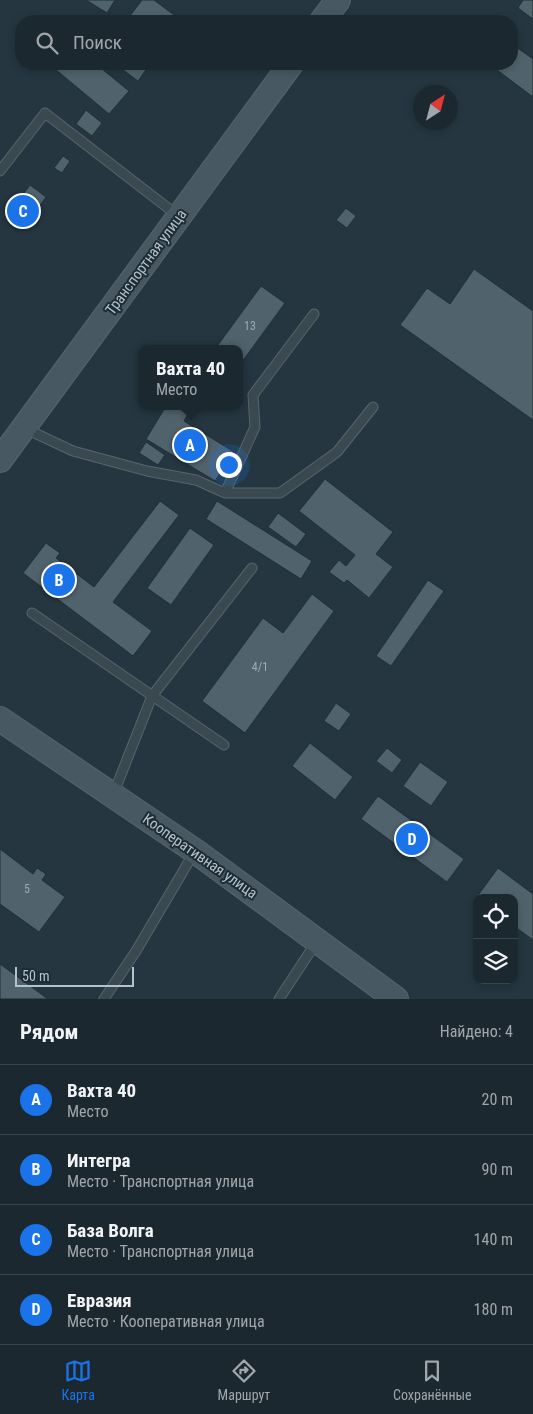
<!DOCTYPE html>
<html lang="ru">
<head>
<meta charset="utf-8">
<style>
	body { margin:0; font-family:"Roboto Condensed",sans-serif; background:#29343c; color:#f1f3f6 }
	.controls { position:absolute; right:15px; bottom:15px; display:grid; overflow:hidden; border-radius:10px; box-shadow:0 2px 8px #0003 }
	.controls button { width:45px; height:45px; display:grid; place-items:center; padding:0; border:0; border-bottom:1px solid #3a444c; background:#1c2830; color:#f1f3f6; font:25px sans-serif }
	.compass { position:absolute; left:413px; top:85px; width:45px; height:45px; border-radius:50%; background:#1c2830; box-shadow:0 2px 8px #0003; rotate:36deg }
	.scale { position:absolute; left:15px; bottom:12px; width:119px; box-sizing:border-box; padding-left:5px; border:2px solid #b6c2cb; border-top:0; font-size:14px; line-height:18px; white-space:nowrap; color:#b6c2cb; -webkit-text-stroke:4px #1e2d35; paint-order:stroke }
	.you { position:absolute; left:228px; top:464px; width:18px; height:18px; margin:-12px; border:4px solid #fff; border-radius:50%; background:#1a73e8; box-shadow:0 0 0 8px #1a73e833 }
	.badge { display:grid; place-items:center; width:32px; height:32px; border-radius:50%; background:#1a73e8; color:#fff; font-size:16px; font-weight:700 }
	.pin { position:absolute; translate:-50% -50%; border:2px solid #fff; box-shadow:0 1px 5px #0006 }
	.popup { position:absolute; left:138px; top:345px; width:105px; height:65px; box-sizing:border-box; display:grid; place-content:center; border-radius:10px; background:#1c2830; filter:drop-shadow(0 1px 4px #0005); font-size:16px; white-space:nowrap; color:#a0a6ab }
	.popup b { font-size:19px; color:#f1f3f6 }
	.popup::after { content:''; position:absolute; left:50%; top:100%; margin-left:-10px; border:10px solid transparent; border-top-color:#1c2830 }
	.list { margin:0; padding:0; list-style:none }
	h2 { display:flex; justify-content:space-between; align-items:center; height:65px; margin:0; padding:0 20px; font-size:21px }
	h2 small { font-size:16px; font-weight:400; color:#a0a6ab }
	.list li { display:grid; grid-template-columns:32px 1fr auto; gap:15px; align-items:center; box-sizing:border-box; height:70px; padding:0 20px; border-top:1px solid #3a444c }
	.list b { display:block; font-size:19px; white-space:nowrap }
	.list p { margin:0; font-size:16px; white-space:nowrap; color:#a0a6ab }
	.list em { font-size:16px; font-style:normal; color:#a0a6ab }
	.icon { flex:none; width:28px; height:28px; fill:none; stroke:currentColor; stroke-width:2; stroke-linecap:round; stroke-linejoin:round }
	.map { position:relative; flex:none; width:533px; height:999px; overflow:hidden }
	.search { position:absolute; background:#1c2830; box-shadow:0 2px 8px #0003; left:15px; right:15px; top:15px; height:55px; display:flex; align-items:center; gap:12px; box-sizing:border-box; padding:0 18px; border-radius:20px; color:#a0a6ab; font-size:19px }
	.sheet { height:345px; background:#1c2830 }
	nav { display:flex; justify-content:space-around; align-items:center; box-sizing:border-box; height:70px; border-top:1px solid #3a444c; background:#1c2830; font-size:14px; color:#a0a6ab }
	nav a { display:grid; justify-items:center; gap:2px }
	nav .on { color:#1a73e8 }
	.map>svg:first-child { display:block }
	.building { fill:#50636d; stroke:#202f37 }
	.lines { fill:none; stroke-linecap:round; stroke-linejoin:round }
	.lane-casing { stroke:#57656e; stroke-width:11 }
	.secondary-casing { stroke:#57656e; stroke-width:26 }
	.lane { stroke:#3a4850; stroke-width:9 }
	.secondary { stroke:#485863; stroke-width:24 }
	.labels { text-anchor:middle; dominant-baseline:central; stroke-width:4; stroke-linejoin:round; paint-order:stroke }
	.number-label { font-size:12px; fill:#9caab4 }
	.street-label { font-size:15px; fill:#b6c2cb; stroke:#1e2d35 }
</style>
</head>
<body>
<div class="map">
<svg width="533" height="999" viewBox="0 0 533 999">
	<rect width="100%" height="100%" fill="#253640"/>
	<!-- building -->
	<path class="building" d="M86 0H115L107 13Z
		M142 0H154L182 21H126Z
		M523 0H533V19L518 8Z
		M512 44 533 59V97L489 64H512Z
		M49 64H96L129 91 109 114Z
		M115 64H144L148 67 138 81Z
		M86 110 102 123 92 136 76 124Z
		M63 156 70 161 62 173 54 168Z
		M30 185 46 197 22 230 6 218 16 204 11 201 17 194 21 197Z
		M346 208 356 216 347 228 336 220Z
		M474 269 533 311V420L400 325 427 288 450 304Z
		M261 286 285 303 239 366V349H215Z
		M166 406H175L188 414 184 421 234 452 215 481 146 439Z
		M146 442 165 455 158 465 139 453Z
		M325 479 393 532 376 554 393 567 369 598 347 580 344 583 329 572 339 560 346 566 355 555 299 511Z
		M160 501 179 515 113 602 152 631 133 656 23 573 46 543 60 553 56 558 94 587Z
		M217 501 312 561 301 579 206 519Z
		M278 513 306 534 296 547 268 527Z
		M190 528 214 545 171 605 147 588Z
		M428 580 444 591 391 666 376 656Z
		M312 594 334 611 245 733 202 701 263 618 283 633Z
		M336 703 351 714 339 731 324 721Z
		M310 743 353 777 335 800 292 766Z
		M387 748 402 760 392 773 376 761Z
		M420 762 448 782 431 806 403 786Z
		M378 796 464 859 447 882 361 819Z
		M0 849 33 874 37 868 46 874 42 880 65 897 39 932 0 904Z
		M498 868 533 894V940L514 926V898H476Z
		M0 964 48 999H0Z"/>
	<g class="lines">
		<defs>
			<path id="lane" d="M0 171 45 113 177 215
				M24 428 73 451 147 471 196 480 225 493H280L337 452 373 407
				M225 493 255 427 253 395 314 314
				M32 613 224 745
				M113 795 152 696 252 568
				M104 999 136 951 195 851
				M279 999 317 941"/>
			<path id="secondary" d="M322 21 338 0
				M0 460 291 64
				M0 719 195 851 396 999"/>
		</defs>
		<!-- lane casing -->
		<use href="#lane" class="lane-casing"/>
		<!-- secondary casing -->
		<use href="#secondary" class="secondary-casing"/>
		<!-- lane -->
		<use href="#lane" class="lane"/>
		<!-- secondary -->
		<use href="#secondary" class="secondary"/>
	</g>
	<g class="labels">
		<!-- number labels -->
		<g class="number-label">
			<text x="250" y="326">13</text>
			<text x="260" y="667">4/1</text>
			<text x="27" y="889">5</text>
		</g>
		<!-- street labels -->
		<g class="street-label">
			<text transform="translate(146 262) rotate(-54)">Транспортная улица</text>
			<text transform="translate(200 856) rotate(35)">Кооперативная улица</text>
		</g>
	</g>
</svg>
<div class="controls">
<button><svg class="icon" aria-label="locate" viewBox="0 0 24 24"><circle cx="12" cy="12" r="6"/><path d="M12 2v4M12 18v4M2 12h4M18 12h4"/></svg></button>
<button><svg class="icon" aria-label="layers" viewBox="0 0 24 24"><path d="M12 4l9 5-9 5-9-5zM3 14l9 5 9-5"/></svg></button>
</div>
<svg class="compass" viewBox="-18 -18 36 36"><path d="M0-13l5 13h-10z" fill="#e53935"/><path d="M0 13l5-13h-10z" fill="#a0a6ab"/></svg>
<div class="scale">50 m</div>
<div class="you"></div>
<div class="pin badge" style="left:190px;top:445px">A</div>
<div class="popup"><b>Вахта 40</b>Место</div>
<div class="pin badge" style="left:59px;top:580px">B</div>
<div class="pin badge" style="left:23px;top:211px">C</div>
<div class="pin badge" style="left:412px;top:839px">D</div>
<div class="search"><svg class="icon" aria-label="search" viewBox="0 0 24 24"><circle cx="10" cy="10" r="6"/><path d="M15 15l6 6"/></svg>Поиск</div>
</div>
<section class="sheet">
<h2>Рядом<small>Найдено: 4</small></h2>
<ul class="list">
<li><span class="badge">A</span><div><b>Вахта 40</b><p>Место</p></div><em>20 m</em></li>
<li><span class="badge">B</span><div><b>Интегра</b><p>Место · Транспортная улица</p></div><em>90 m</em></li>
<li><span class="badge">C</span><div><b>База Волга</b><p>Место · Транспортная улица</p></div><em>140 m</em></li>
<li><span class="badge">D</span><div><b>Евразия</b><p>Место · Кооперативная улица</p></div><em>180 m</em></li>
</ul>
</section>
<nav>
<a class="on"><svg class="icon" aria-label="map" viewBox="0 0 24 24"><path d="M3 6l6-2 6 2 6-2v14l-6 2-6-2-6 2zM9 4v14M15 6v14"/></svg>Карта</a>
<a><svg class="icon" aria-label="directions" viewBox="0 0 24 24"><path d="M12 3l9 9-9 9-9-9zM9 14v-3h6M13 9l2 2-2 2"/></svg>Маршрут</a>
<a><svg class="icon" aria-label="saved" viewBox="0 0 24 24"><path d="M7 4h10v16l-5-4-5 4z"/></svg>Сохранённые</a>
</nav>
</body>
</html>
